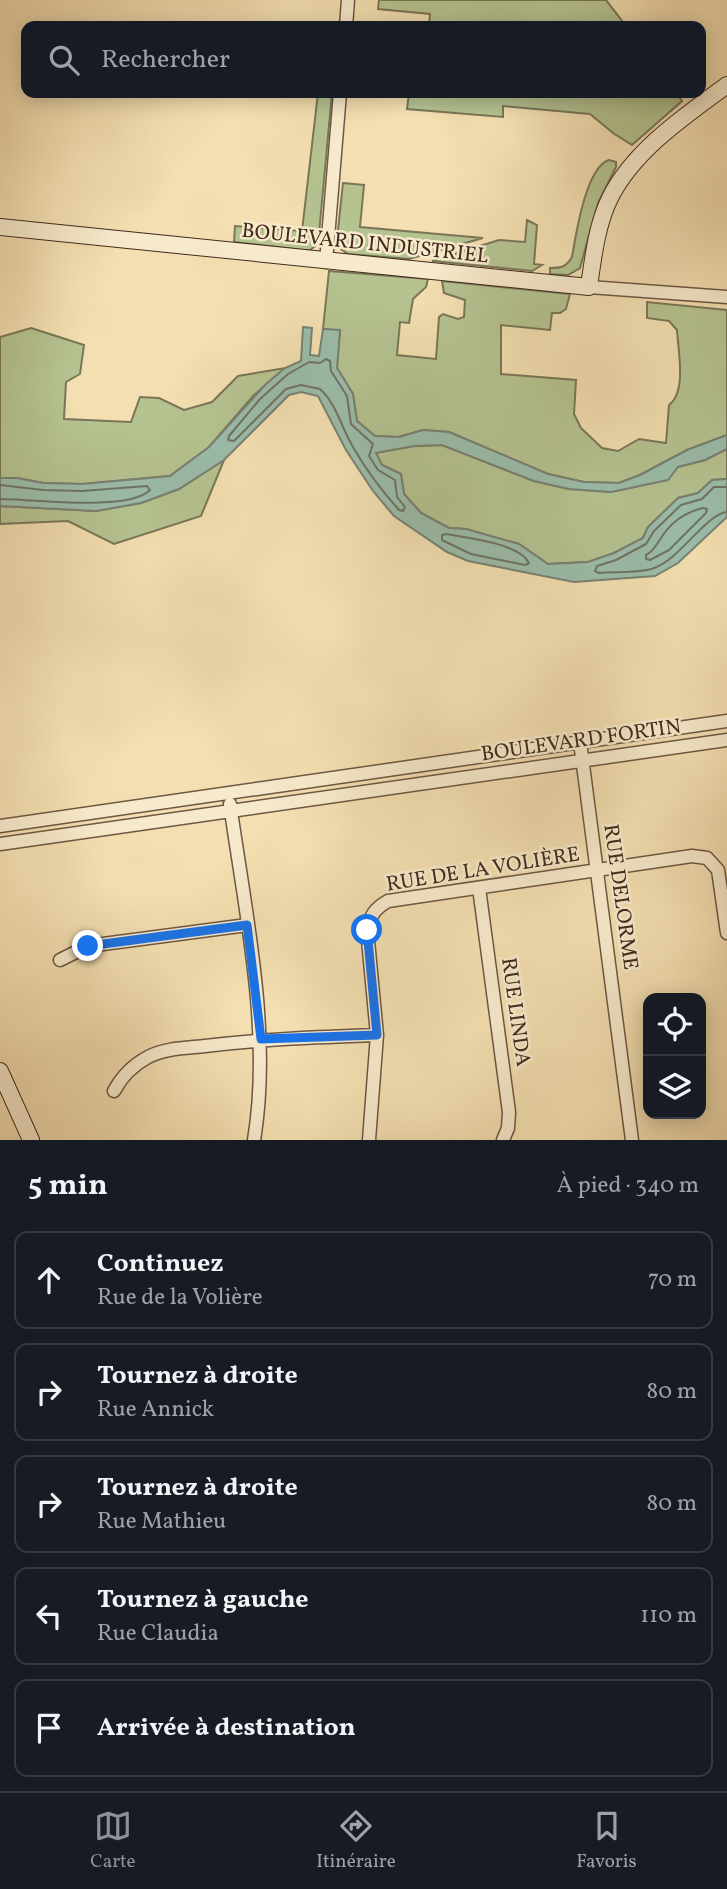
<!DOCTYPE html>
<html lang="fr">
<head>
<meta charset="utf-8">
<style>
	body { margin:0; font-family:Vollkorn,serif; background:#20242c; color:#f1f3f6 }
	.controls { position:absolute; right:21px; bottom:21px; display:grid; overflow:hidden; border-radius:14px; box-shadow:0 4px 18px #0003 }
	.controls button { width:63px; height:63px; display:grid; place-items:center; padding:0; border:0; border-bottom:2px solid #363941; background:#171b24; color:#f1f3f6; font:35px sans-serif }
	.stop { position:absolute; width:21px; height:21px; margin:-16px; border:5px solid #1a73e8; border-radius:50%; background:#fff }
	.stop.end { background:#1a73e8; border-color:#fff; box-shadow:0 2px 7px #0008 }
	.list { margin:0; padding:0; list-style:none }
	h2 { display:flex; justify-content:space-between; align-items:center; height:91px; margin:0; padding:0 28px; font-size:30px }
	h2 small { font-size:23px; font-weight:400; color:#9ea1a6 }
	.list li { display:grid; grid-template-columns:46px 1fr auto; gap:21px; align-items:center; box-sizing:border-box; height:98px; margin:0 14px 14px; padding:0 14px; border:2px solid #363941; border-radius:14px }
	.list b { display:block; font-size:26px; white-space:nowrap }
	.list p { margin:0; font-size:23px; white-space:nowrap; color:#9ea1a6 }
	.list em { font-size:23px; font-style:normal; color:#9ea1a6 }
	.icon { flex:none; width:38px; height:38px; fill:none; stroke:currentColor; stroke-width:2; stroke-linecap:round; stroke-linejoin:round }
	.map { position:relative; flex:none; width:727px; height:1140px; overflow:hidden }
	.search { position:absolute; background:#171b24; box-shadow:0 4px 18px #0003; left:21px; right:21px; top:21px; height:77px; display:flex; align-items:center; gap:18px; box-sizing:border-box; padding:0 24px; border-radius:14px; color:#9ea1a6; font-size:26px }
	.sheet { height:651px; background:#171b24 }
	nav { display:flex; justify-content:space-around; align-items:center; box-sizing:border-box; height:98px; border-top:2px solid #363941; background:#171b24; font-size:19px; color:#9ea1a6 }
	nav a { display:grid; justify-items:center; gap:4px }
	nav .on { color:#8c9099 }
	.map>svg:first-child { display:block }
	.green { fill:#b5c391; stroke:#7a7658; stroke-width:2 }
	.water { fill:#9bbdab; stroke:#778273; stroke-width:2 }
	.lines { fill:none; stroke-linecap:round; stroke-linejoin:round }
	.shore { stroke:#6e7464; stroke-width:2 }
	.street-casing { stroke:#6d5743; stroke-width:15 }
	.secondary-casing { stroke:#402a1e; stroke-width:18 }
	.street { stroke:#f7eacc; stroke-width:12 }
	.secondary { stroke:#f7eacc; stroke-width:16 }
	.route { stroke:#1a73e8; stroke-width:9 }
	.labels { text-anchor:middle; dominant-baseline:central; stroke-width:5; stroke-linejoin:round; paint-order:stroke }
	.street-label { font-size:21px; fill:#402a1e; stroke:#f7eacc }
</style>
</head>
<body>
<div class="map">
<svg width="727" height="1140" viewBox="0 0 727 1140">
	<rect width="100%" height="100%" fill="#f3dfb1"/>
	<filter id="stains"><feTurbulence type="fractalNoise" baseFrequency=".00286" numOctaves="4"/><feColorMatrix values="0 0 0 0 .2 0 0 0 0 .09 0 0 0 0 .02 0 0 0 .5 -.17"/></filter>
	<radialGradient id="worn" r=".72"><stop offset=".6" stop-color="#630" stop-opacity="0"/><stop offset="1" stop-color="#630" stop-opacity=".3"/></radialGradient>
	<!-- green -->
	<path class="green" d="M379 0H606L626 26H429L430 14 378 9Z
		M318 93H332L318 244 310 250H303L234 242 235 226 302 231Z
		M409 93H676L682 101 632 145 613 133 590 114 503 106V117L407 109Z
		M609 160 616 162V167L598 203 580 268 568 275 550 274V268C562 268 566 267 572 257 576 234 586 167 609 160Z
		M343 183 364 185 360 227 483 238 409 259 348 254 338 247 337 240Z
		M527 220 537 225 534 264 542 265 532 271 432 261 499 240 525 242Z
		M329 271 428 279 426 287 413 299 409 323 400 322 397 355 436 359 439 317 443 314 458 319 464 317 465 300 444 293 442 281 570 294 566 309 560 313H552L550 330 501 325V374L576 380 574 414 581 428 602 448 618 451 639 439 666 443 669 405C687 392 678 350 677 330L669 321 647 318V302L727 310V435L687 450 640 475 619 483 584 482 548 474 449 432 423 430 398 437 375 436 357 421 353 394 337 368 340 331 323 329Z
		M31 328 84 345 80 374 66 382 64 419 131 422 140 397 159 398 184 410 212 402 238 376 285 368 254 395 209 447 170 476 82 484 43 483 17 478H0V337Z
		M442 445 534 481 569 489 611 492 638 486 678 467 705 460 727 449V479L712 480 698 493 678 498 648 527 643 538 614 553 588 562 548 564 519 544 466 529 449 528 421 513 404 494 401 474 382 465 375 453 414 446Z
		M224 460 201 516 114 544 68 521 0 524V506L96 511 141 503 179 489Z"/>
	<!-- water -->
	<path class="water" d="M303 327 312 328 310 355 319 356 323 329 340 330 337 368 353 394 357 421 375 436 399 437 423 430 449 432 548 474 584 482 619 483 640 475 687 450 727 435V449L705 460 678 467 668 480 611 492 569 489 534 481 442 445 414 446 376 453 382 465 401 474 404 494 421 513 449 528 466 529 519 544 548 564 588 562 614 553 643 538 648 527 678 498 698 493 712 480 727 479V517L678 563 655 576 574 582 468 561 447 552 394 516 373 491 346 450 318 396 301 392 289 395 224 460 179 489 141 503 96 511 0 506V478H17L43 483 82 484 170 476 209 447 266 384 285 368 301 361Z"/>
	<g class="lines">
		<!-- shore -->
		<path class="shore" d="M326 359 330 361 331 371 347 396 351 424 373 444 369 456 378 470 395 480 397 497 405 507 403 511 399 510C382 491 366 470 353 447 342 429 336 403 320 389L301 385 286 389 234 441 228 440 229 436 260 399 288 374 309 362 320 363Z
			M0 485 43 490 82 491 147 486 150 490C128 512 33 499 0 499
			M727 487H714L702 499 681 505 654 531 646 544 616 560 597 566 595 571 599 573C615 571 638 574 654 568 680 559 706 514 727 512
			M703 508 707 509 706 513 669 550 650 560 646 559V555C654 551 656 545 661 538 671 522 686 512 703 508Z
			M446 534C467 538 519 543 529 563L525 565 471 554 442 540V535Z"/>
		<defs>
			<path id="street" d="M346 26 348 0
				M326 262 340 93
				M589 287 727 297
				M580 742 632 1140
				M230 804C245 911 272 1033 254 1140
				M0 826 727 721
				M0 844 727 740
				M479 888 509 1112 508 1128 503 1140
				M60 960 88 946 247 925
				M114 1091C122 1076 133 1065 148 1057 165 1048 186 1048 205 1046 263 1039 319 1037 377 1035
				M369 1140 377 1035 367 930C371 915 374 909 388 901L692 856 707 858 718 870 727 933"/>
			<path id="secondary" d="M0 227 589 287C593 258 597 224 610 198 634 150 685 116 727 85
				M0 1071 31 1140"/>
		</defs>
		<!-- street casing -->
		<use href="#street" class="street-casing"/>
		<!-- secondary casing -->
		<use href="#secondary" class="secondary-casing"/>
		<!-- street -->
		<use href="#street" class="street"/>
		<!-- secondary -->
		<use href="#secondary" class="secondary"/>
	</g>
	<g class="lines">
		<!-- route -->
		<path class="route" d="M88 946 247 925 261 1039 377 1035 367 930"/>
	</g>
	<g class="labels">
		<!-- street labels -->
		<g class="street-label">
			<text transform="translate(365 244) rotate(6)">BOULEVARD INDUSTRIEL</text>
			<text transform="translate(581 741) rotate(-8)">BOULEVARD FORTIN</text>
			<text transform="translate(483 870) rotate(-9)">RUE DE LA VOLIÈRE</text>
			<text transform="translate(620 897) rotate(82)">RUE DELORME</text>
			<text transform="translate(515 1012) rotate(82)">RUE LINDA</text>
		</g>
	</g>
	<rect width="100%" height="100%" filter="url(#stains)"/>
	<rect width="100%" height="100%" fill="url(#worn)"/>
</svg>
<div class="controls">
<button><svg class="icon" aria-label="locate" viewBox="0 0 24 24"><circle cx="12" cy="12" r="6"/><path d="M12 2v4M12 18v4M2 12h4M18 12h4"/></svg></button>
<button><svg class="icon" aria-label="layers" viewBox="0 0 24 24"><path d="M12 4l9 5-9 5-9-5zM3 14l9 5 9-5"/></svg></button>
</div>
<div class="stop" style="left:367px;top:930px"></div>
<div class="stop end" style="left:88px;top:946px"></div>
<div class="search"><svg class="icon" aria-label="search" viewBox="0 0 24 24"><circle cx="10" cy="10" r="6"/><path d="M15 15l6 6"/></svg>Rechercher</div>
</div>
<section class="sheet">
<h2>5 min<small>À pied · 340 m</small></h2>
<ul class="list">
<li><svg class="icon" aria-label="ahead" viewBox="0 0 24 24"><path d="M12 20V5M6 11l6-6 6 6"/></svg><div><b>Continuez</b><p>Rue de la Volière</p></div><em>70 m</em></li>
<li><svg class="icon" aria-label="right" viewBox="0 0 24 24"><path d="M7 20v-9h11M14 6l5 5-5 5"/></svg><div><b>Tournez à droite</b><p>Rue Annick</p></div><em>80 m</em></li>
<li><svg class="icon" aria-label="right" viewBox="0 0 24 24"><path d="M7 20v-9h11M14 6l5 5-5 5"/></svg><div><b>Tournez à droite</b><p>Rue Mathieu</p></div><em>80 m</em></li>
<li><svg class="icon" aria-label="left" viewBox="0 0 24 24"><path d="M17 20v-9H6M10 6l-5 5 5 5"/></svg><div><b>Tournez à gauche</b><p>Rue Claudia</p></div><em>110 m</em></li>
<li><svg class="icon" aria-label="arrive" viewBox="0 0 24 24"><path d="M6 21V4h12l-3 4 3 4H6"/></svg><div><b>Arrivée à destination</b></div></li>
</ul>
</section>
<nav>
<a class="on"><svg class="icon" aria-label="map" viewBox="0 0 24 24"><path d="M3 6l6-2 6 2 6-2v14l-6 2-6-2-6 2zM9 4v14M15 6v14"/></svg>Carte</a>
<a><svg class="icon" aria-label="directions" viewBox="0 0 24 24"><path d="M12 3l9 9-9 9-9-9zM9 14v-3h6M13 9l2 2-2 2"/></svg>Itinéraire</a>
<a><svg class="icon" aria-label="saved" viewBox="0 0 24 24"><path d="M7 4h10v16l-5-4-5 4z"/></svg>Favoris</a>
</nav>
</body>
</html>
